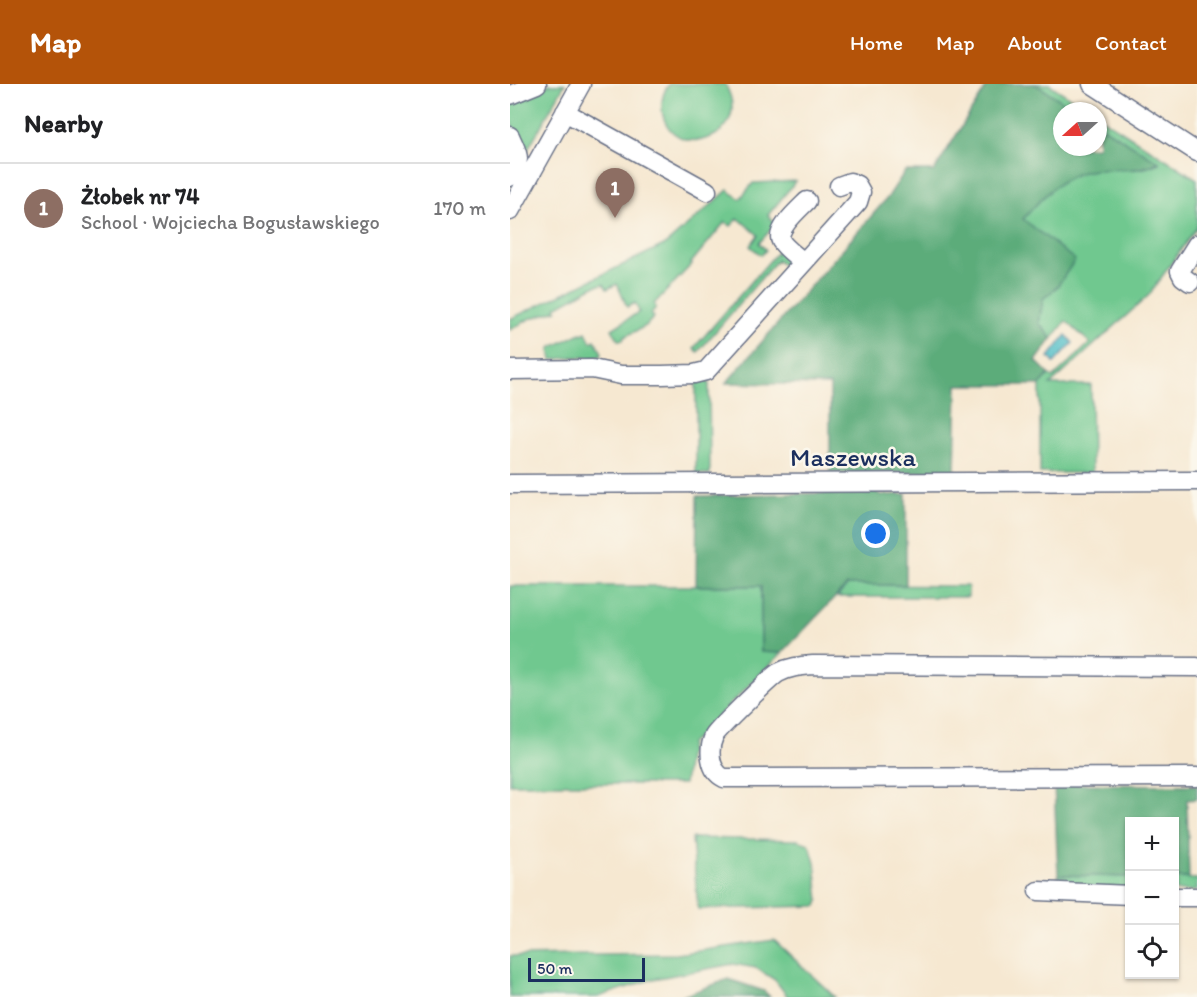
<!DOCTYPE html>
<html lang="en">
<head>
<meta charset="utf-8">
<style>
	body { margin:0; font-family:Itim,sans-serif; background:#f6f6f6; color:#202124 }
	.controls { position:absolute; right:18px; bottom:18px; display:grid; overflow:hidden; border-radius:0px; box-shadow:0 2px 4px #0004 }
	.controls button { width:54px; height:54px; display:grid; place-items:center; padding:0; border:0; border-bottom:2px solid #e0e0e0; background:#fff; color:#202124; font:30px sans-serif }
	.compass { position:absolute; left:543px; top:18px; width:54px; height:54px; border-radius:50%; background:#fff; box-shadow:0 2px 4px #0004; rotate:249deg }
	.scale { position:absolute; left:18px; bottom:15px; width:117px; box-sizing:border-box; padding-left:6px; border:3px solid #1b2f5e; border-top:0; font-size:16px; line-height:21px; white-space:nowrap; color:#1b2f5e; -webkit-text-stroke:4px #fbf7ec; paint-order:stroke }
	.you { position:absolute; left:366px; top:450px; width:21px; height:21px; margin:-15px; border:4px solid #fff; border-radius:50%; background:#1a73e8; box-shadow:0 0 0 9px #1a73e833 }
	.badge { display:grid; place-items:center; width:39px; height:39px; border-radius:50%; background:#b45309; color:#fff; font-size:20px; font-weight:700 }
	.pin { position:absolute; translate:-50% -50px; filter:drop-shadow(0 2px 3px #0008) }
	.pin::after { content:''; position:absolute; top:32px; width:21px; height:18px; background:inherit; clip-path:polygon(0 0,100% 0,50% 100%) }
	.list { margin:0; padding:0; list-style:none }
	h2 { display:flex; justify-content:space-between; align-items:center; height:78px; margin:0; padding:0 24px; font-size:26px }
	h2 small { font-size:20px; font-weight:400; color:#757577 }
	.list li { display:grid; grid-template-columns:39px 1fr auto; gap:18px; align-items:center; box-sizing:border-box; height:90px; padding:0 24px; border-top:2px solid #e0e0e0 }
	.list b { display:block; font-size:22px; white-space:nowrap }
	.list p { margin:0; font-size:20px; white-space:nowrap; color:#757577 }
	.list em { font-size:20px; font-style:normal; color:#757577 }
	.icon { flex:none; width:33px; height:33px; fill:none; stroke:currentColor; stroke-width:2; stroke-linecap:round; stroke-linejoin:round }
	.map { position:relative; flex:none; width:687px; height:913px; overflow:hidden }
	header { display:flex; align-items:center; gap:36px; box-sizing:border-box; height:84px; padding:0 30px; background:#b45309; color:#fff }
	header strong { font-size:28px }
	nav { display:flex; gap:33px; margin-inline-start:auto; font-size:21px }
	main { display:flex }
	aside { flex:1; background:#fff }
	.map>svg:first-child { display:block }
	.green { fill:#6fc88f; stroke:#457c76; stroke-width:1.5 }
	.forest { fill:#5bac7a; stroke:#3b6e6c; stroke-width:1.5 }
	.water { fill:#50bec7; stroke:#367692; stroke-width:1.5 }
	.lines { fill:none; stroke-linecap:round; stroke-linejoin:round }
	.minor-casing { stroke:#687086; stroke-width:21 }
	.minor { stroke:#fff; stroke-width:18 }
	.labels { text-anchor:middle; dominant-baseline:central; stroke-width:5; stroke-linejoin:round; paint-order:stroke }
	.street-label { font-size:26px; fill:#1b2f5e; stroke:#fbf7ec }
</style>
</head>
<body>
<header>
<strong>Map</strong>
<nav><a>Home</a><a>Map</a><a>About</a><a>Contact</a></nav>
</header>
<main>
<aside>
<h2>Nearby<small></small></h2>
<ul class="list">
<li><span class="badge" style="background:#8d6e63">1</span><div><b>Żłobek nr 74</b><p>School · Wojciecha Bogusławskiego</p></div><em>170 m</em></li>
</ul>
</aside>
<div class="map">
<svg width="687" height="913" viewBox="0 0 687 913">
	<rect width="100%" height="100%" fill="#fbf7ec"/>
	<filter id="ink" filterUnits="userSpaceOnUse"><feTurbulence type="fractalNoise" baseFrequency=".0167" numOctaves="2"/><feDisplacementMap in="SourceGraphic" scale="12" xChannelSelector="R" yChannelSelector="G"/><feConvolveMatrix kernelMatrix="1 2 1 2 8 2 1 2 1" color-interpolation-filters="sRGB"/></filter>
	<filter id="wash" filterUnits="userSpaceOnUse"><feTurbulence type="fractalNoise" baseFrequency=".008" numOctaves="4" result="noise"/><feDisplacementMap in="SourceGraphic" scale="24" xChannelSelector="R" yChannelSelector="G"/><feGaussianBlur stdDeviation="1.35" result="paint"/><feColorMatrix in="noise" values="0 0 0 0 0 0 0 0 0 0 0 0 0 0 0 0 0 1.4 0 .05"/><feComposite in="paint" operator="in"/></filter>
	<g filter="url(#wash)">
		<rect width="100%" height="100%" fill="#f6e8d1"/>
		<!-- green -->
		<path class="green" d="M40 0H55L15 70 0 36V17Z
			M159 0H215C247 56 159 80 152 26 151 16 153 8 159 0Z
			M525 0H539L581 27H568Z
			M588 32 687 95V143L639 211 540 301H581L582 389H530V301L539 290 543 294 580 259 556 237 542 255 529 239 533 214 547 203 513 135C533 113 552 89 584 86 608 83 626 90 649 79L588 40Z
			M286 97 258 131 266 140 249 159 256 166 251 171 240 162 248 151 228 134 221 142 215 138 181 179 182 180 144 220 146 223 141 230 144 233 136 242 114 253 113 256H108L102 245 129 228 125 219 117 223 107 200 97 205 94 200 84 202 46 223 47 226 19 235 0 246V235L156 160 218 106 230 115 243 99Z
			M269 166 278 174 276 184 267 176 188 268 184 264Z
			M76 248 81 258 85 256 92 269 91 272 82 274 63 273 42 276 40 266 42 263 71 249 72 250Z
			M186 298H199L200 390H186Z
			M338 501 458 502V513H327Z
			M0 502H251V568L272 569 180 660 174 700H0Z
			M182 754 288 756 299 760 305 778 309 817 307 822 188 825Z
			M548 791 619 793V805L548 804Z
			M665 794 687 795V807H665Z
			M264 856 325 913H278L265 896 246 884 223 880 143 895 88 913H0V872L167 870Z"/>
		<!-- forest -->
		<path class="forest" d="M478 0H525L568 27H552V63H588V40L649 78C626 89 609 84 585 86 553 88 533 113 513 135L565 176 547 203 533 215 529 239 542 255 526 277 539 290 530 301H447L445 389H320V301L216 299 378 113 395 87H424Z
			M366 408 371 411 396 410V501H337L272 569 251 568V502H186L187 412Z
			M544 700 687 701V715L677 716 679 794H665L664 738H620L619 793 548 791Z
			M218 895 254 907 260 913H170Z"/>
		<!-- water -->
		<path class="water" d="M556 251 563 259 544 279 539 273Z"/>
	</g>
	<g filter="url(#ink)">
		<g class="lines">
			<defs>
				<path id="minor" d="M582 0 687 68
					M0 11 27 0
					M55 28 197 107
					M0 52C8 71 13 74 0 93
					M0 127 71 0
					M293 178C287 172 276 165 271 157 265 146 289 125 297 117
					M680 198 673 193 670 187 687 160
					M0 286 82 285 111 291H152L184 290 196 287 348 118 351 108 347 101 340 98 329 102
					M0 400 687 397
					M687 583 303 581C290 582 279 583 268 589 260 594 208 645 204 652 198 665 199 687 214 694L687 693
					M528 807 620 811
					M664 813H687"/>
			</defs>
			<!-- minor casing -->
			<use href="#minor" class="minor-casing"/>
			<!-- minor -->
			<use href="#minor" class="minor"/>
		</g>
	</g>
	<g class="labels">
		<!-- street labels -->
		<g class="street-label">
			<text x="343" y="373">Maszewska</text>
		</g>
	</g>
</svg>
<div class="controls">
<button>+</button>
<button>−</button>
<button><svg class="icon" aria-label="locate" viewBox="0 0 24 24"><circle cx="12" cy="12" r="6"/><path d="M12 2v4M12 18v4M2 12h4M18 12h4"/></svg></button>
</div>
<svg class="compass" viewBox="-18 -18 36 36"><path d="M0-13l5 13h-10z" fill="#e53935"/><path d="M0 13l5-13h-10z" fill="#757577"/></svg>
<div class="scale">50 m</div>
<div class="you"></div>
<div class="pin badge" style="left:105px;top:134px;background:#8d6e63">1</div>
</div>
</main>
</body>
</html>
